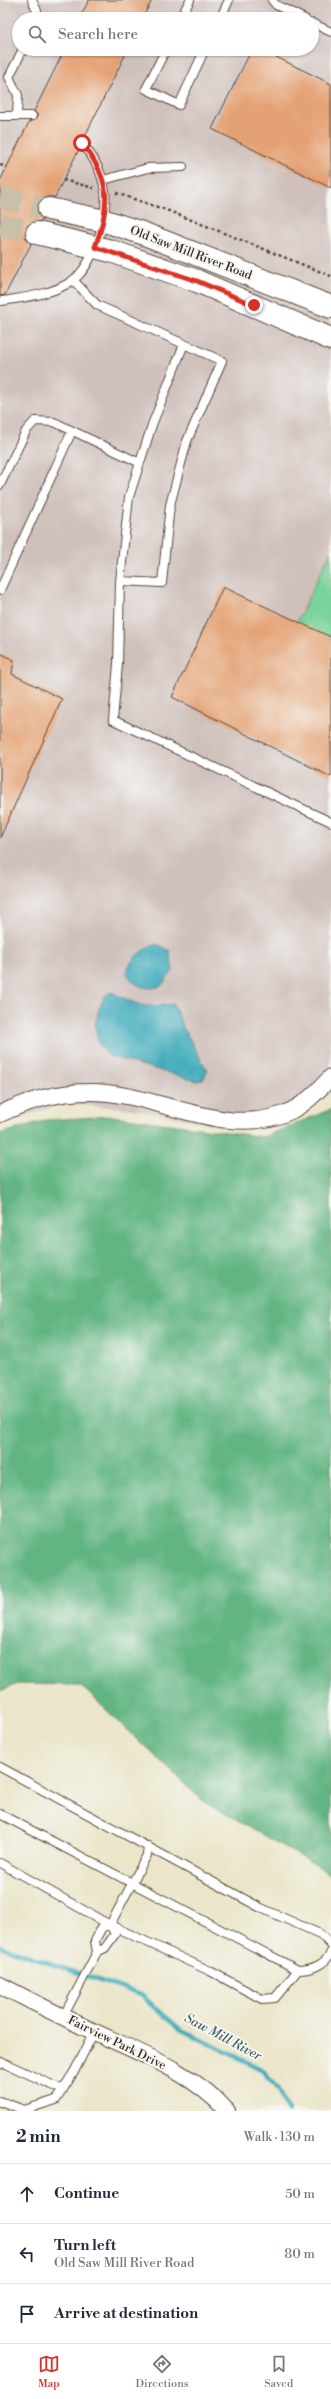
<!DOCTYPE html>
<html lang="en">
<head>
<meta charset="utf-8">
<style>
	body { margin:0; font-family:"Libre Bodoni",serif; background:#f6f6f7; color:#1f2937 }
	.stop { position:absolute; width:12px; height:12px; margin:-9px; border:3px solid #d93025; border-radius:50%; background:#fff }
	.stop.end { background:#d93025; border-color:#fff; box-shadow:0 1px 4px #0008 }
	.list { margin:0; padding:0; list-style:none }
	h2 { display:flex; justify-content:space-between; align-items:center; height:52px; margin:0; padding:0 16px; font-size:17px }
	h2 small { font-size:13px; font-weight:400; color:#747a83 }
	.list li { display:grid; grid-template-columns:26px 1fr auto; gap:12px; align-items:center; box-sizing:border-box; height:60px; padding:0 16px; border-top:1px solid #e0e1e3 }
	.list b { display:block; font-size:15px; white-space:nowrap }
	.list p { margin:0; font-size:13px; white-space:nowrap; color:#747a83 }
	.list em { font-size:13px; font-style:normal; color:#747a83 }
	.icon { flex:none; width:22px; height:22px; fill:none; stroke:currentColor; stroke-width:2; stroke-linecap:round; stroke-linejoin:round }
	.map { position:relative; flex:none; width:331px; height:2111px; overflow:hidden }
	.search { position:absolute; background:#fff; box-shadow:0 1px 3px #0004; left:12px; right:12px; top:12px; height:44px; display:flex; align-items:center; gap:10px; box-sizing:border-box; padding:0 14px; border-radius:22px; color:#747a83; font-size:15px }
	.sheet { height:232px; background:#fff }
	nav { display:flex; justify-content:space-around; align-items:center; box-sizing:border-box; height:56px; border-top:1px solid #e0e1e3; background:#fff; font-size:11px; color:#747a83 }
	nav a { display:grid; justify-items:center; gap:2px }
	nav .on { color:#d93025 }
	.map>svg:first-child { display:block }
	.industrial { fill:#cfc0bb; fill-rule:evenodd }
	.green { fill:#79d39a; stroke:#5a7e5c }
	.forest { fill:#62b582; stroke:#4e7050 }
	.water { fill:#3dabbb; stroke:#3c6a6c }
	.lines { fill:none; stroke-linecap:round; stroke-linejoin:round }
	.stream { stroke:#3dabbb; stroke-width:4.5 }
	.building { fill:#e4a173 }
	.secondary-tunnel { stroke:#c8c0a8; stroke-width:22; stroke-dasharray:22 11; stroke-linecap:butt }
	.lane-casing { stroke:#554638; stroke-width:10 }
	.street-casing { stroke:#554638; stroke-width:18 }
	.secondary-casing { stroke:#554638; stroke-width:24 }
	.path { stroke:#554638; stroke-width:2.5; stroke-dasharray:3 3; stroke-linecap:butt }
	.lane { stroke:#fff; stroke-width:8 }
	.street { stroke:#fff; stroke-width:16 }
	.secondary { stroke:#fff; stroke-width:22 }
	.route { stroke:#d93025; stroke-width:5 }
	.labels { text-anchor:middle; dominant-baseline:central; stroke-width:4; stroke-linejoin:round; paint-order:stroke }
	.street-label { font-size:12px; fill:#3b2a1e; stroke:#f6f6f2 }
	.water-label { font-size:13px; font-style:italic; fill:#3c5e5d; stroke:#f6f6f2 }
</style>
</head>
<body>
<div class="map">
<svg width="331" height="2111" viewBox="0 0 331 2111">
	<rect width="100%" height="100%" fill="#f6f6f2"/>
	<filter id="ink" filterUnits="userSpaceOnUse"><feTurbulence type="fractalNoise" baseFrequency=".025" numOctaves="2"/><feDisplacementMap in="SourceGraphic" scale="8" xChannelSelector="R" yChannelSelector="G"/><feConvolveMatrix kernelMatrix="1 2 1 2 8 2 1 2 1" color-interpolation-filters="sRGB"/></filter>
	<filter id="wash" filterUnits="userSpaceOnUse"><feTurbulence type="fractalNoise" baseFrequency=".012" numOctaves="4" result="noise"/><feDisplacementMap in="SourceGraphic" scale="16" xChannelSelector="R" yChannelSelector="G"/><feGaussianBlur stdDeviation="0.9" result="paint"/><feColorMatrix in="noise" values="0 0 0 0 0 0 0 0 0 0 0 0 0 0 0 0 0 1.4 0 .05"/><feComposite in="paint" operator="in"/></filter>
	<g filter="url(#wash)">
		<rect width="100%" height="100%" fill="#ebe6ca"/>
		<!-- industrial -->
		<path class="industrial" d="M0 0H331V1092L268 1127 204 1123 125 1108 63 1104 0 1124ZM19 19H312V49H19Z"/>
		<!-- green -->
		<path class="green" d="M331 551V640L296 624Z"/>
		<!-- forest -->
		<path class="forest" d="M331 1109V1877L323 1869 204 1802 80 1685 18 1684 0 1691V1134L46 1120 112 1116 263 1137Z"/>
		<!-- water -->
		<path class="water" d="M157 944 169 950 173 971 161 986C146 991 134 987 126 972 132 958 142 948 157 944Z
			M111 992C140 1005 140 1009 173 1004L184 1029 207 1070 204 1078 197 1081 109 1056 99 1044 95 1026 99 1008 105 996Z"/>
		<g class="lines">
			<!-- stream -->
			<path class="stream" d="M0 1946 141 1995 180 2029 263 2070 278 2090 288 2111"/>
		</g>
		<g id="blocks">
			<!-- building -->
			<path class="building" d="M89 0H152L142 19H79Z
				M65 49H128L84 138 77 140 79 149 55 197H46L40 201 37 212 43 220 28 225 25 236 31 244 5 295 0 296V181L29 122 37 118V114L34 111Z
				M252 49H260L331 84V188L212 129Z
				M223 587 331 637V777L172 697Z
				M0 653 14 660 12 674 62 699 0 838Z"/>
		</g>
	</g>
	<g filter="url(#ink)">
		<use href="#blocks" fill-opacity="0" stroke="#554638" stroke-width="1"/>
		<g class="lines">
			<!-- secondary-tunnel -->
			<path class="secondary-tunnel" d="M0 197 49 209
				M0 225 37 233"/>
			<defs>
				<path id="lane" d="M32 0 37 11V19
					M272 0 276 5 305 19
					M180 19 190 0
					M220 19 229 0
					M312 23 331 32
					M166 49 146 89 179 105 205 49
					M17 115 18 95 9 77 23 49
					M0 116H32
					M103 180 148 168 183 167
					M73 280 97 305 222 361 187 441 170 505 162 583 120 581
					M2 301C26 297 51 295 72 281 85 272 92 256 97 243 111 203 109 176 82 143
					M184 344 152 425 129 497 120 581 118 664 113 720 331 822
					M0 485 26 431 35 421 54 422 140 463
					M0 590 72 431
					M0 1767 261 1908 320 1934 331 1945
					M0 1814 298 1970 275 1998 262 1999 210 1971 110 1925 0 1863
					M110 1925 147 1855 148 1846
					M298 1970C310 1970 326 1965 331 1952
					M63 2017 97 1952 105 1948 115 1934 110 1925 102 1927 95 1941 97 1952
					M0 2065 2 2062 63 2090
					M0 2101 24 2110 56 2100 74 2072 94 2032"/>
				<path id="street" d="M0 1114C29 1100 58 1092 90 1092 156 1092 222 1139 286 1113 304 1106 318 1091 331 1077
					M0 1985C27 1999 54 2013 82 2026 131 2050 190 2069 227 2111"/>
				<path id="secondary" d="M49 209 105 221 142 233 331 307
					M37 233 111 251 197 281 331 339"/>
			</defs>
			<!-- lane casing -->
			<use href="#lane" class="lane-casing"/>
			<!-- street casing -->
			<use href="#street" class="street-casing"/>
			<!-- secondary casing -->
			<use href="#secondary" class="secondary-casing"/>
			<!-- path -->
			<path class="path" d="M0 165 7 167
				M63 180 94 188
				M116 193 169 211 331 276"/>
			<!-- lane -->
			<use href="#lane" class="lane"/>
			<!-- street -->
			<use href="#street" class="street"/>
			<!-- secondary -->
			<use href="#secondary" class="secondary"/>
		</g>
	</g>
	<g class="lines" filter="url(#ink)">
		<!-- route -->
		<path class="route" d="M82 143C111 180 111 204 95 247L197 281 254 305"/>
	</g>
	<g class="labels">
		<!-- street labels -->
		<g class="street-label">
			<text transform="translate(191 253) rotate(21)">Old Saw Mill River Road</text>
			<text transform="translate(117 2043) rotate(26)">Fairview Park Drive</text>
		</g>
		<!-- water labels -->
		<g class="water-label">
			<text transform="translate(223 2037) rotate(28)">Saw Mill River</text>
		</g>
	</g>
</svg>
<div class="stop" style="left:82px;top:143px"></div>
<div class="stop end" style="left:254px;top:305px"></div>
<div class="search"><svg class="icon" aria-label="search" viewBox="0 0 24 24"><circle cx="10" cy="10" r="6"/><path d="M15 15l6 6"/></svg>Search here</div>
</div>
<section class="sheet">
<h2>2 min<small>Walk · 130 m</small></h2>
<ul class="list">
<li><svg class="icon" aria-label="ahead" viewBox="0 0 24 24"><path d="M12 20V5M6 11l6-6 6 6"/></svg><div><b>Continue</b></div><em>50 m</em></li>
<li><svg class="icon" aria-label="left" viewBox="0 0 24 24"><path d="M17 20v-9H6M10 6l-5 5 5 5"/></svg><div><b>Turn left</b><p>Old Saw Mill River Road</p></div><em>80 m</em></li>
<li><svg class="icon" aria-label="arrive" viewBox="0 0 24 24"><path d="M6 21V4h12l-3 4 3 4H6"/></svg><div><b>Arrive at destination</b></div></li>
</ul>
</section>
<nav>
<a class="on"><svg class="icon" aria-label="map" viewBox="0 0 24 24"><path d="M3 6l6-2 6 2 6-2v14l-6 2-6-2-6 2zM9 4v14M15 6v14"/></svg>Map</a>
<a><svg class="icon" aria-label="directions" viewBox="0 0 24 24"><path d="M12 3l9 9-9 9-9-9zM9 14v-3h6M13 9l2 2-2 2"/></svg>Directions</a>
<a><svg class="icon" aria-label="saved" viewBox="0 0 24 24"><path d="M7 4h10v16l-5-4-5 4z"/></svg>Saved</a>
</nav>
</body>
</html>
